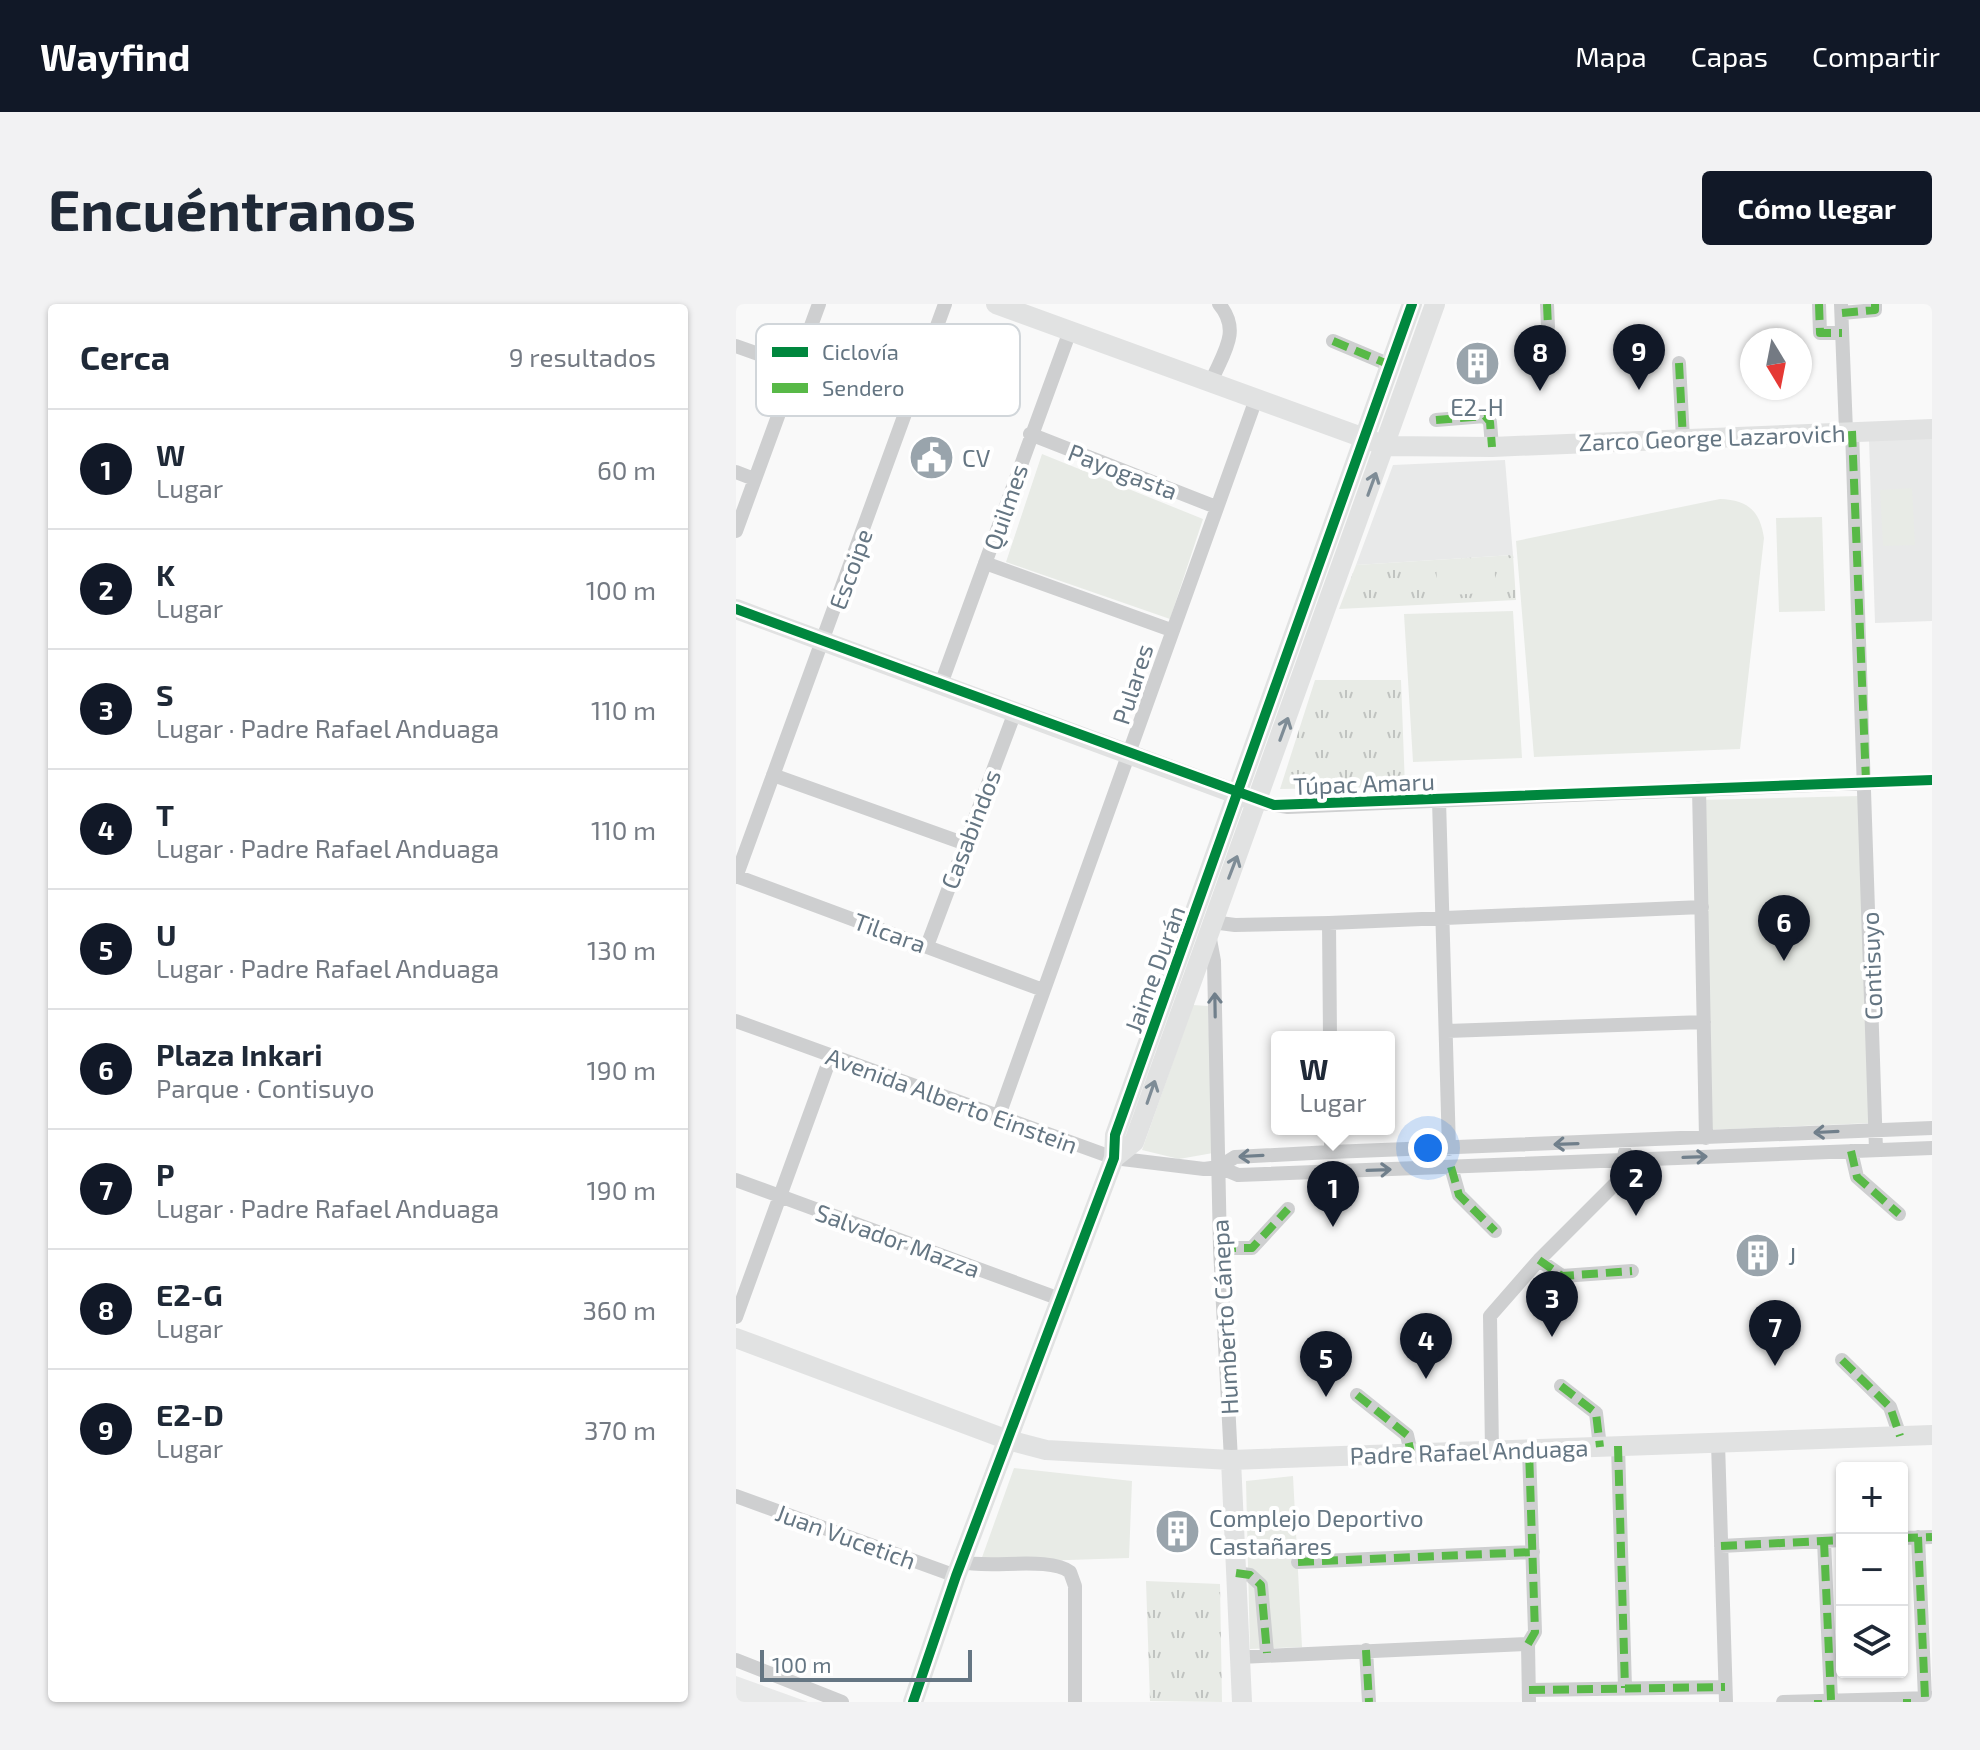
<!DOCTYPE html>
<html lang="es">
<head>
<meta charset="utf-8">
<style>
	body { margin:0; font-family:"Exo 2",sans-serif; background:#f2f2f3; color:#1f2937 }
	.controls { position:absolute; right:24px; bottom:24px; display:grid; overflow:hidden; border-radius:8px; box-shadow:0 2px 6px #0004 }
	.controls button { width:72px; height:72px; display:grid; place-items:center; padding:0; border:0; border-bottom:2px solid #e0e1e3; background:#fff; color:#1f2937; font:40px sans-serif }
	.compass { position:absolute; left:1004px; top:24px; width:72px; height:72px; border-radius:50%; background:#fff; box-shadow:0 2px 6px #0004; rotate:170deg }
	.scale { position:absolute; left:24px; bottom:20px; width:212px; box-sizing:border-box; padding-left:8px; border:4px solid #657683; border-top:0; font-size:22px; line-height:28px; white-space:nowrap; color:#657683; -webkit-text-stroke:6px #fff; paint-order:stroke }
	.you { position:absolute; left:692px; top:844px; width:28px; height:28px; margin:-20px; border:6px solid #fff; border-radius:50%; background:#1a73e8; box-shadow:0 0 0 12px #1a73e833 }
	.badge { display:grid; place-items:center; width:52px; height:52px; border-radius:50%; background:#111827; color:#fff; font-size:26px; font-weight:700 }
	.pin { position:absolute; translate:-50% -66px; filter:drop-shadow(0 2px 4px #0008) }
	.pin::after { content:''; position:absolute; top:42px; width:28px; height:24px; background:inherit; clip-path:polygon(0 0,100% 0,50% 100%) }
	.popup { position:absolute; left:535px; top:727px; width:124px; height:104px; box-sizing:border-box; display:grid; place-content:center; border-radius:8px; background:#fff; filter:drop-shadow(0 2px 6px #0005); font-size:26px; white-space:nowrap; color:#747a83 }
	.popup b { font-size:30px; color:#1f2937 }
	.popup::after { content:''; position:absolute; left:50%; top:100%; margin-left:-16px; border:16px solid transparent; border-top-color:#fff }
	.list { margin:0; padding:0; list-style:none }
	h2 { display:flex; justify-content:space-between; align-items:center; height:104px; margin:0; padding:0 32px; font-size:34px }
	h2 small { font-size:26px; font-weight:400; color:#747a83 }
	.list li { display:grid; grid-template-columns:52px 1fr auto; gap:24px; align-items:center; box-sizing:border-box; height:120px; padding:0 32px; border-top:2px solid #e0e1e3 }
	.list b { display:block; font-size:30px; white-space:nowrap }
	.list p { margin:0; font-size:26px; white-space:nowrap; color:#747a83 }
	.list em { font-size:26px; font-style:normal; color:#747a83 }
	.icon { flex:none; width:44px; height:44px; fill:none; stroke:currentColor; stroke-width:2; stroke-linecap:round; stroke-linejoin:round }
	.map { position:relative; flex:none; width:1196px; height:1398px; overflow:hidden; border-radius:8px }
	header { display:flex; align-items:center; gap:48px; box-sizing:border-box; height:112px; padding:0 40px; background:#111827; color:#fff }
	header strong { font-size:38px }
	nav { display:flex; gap:44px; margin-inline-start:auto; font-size:28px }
	.intro { display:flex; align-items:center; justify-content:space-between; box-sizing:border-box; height:192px; padding:0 48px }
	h1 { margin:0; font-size:56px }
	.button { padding:20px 36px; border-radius:8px; background:#111827; color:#fff; font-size:28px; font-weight:700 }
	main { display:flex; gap:48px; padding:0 48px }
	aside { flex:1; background:#fff; border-radius:8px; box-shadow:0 2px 6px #0004 }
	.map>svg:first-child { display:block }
	.built { fill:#e8e9e9 }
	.grass { fill:url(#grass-tufts) }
	.park { fill:#e8ebe6 }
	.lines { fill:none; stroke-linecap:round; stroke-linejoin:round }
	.street { stroke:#cecfd0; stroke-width:14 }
	.secondary { stroke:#e1e2e2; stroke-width:20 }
	.quiet { stroke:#58b947; stroke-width:8; stroke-dasharray:16 8; stroke-linecap:butt }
	.cycleway-casing { stroke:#fff; stroke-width:15 }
	.cycleway { stroke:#00873e; stroke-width:10 }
	.oneway { stroke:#7e8c96 }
	.oneway2 { stroke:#707f8b }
	.labels { text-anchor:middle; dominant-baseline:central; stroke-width:8; stroke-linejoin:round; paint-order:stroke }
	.poi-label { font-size:24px; fill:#657683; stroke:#fff; text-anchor:start }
	.street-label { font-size:24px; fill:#657683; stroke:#fff }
	.key { fill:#fff; stroke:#d1d6da; stroke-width:2 }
	.key-label { font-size:22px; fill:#657683 }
</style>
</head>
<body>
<header>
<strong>Wayfind</strong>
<nav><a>Mapa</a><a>Capas</a><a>Compartir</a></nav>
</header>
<div class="intro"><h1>Encuéntranos</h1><a class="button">Cómo llegar</a></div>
<main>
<aside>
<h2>Cerca<small>9 resultados</small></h2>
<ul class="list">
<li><span class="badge">1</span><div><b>W</b><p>Lugar</p></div><em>60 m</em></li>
<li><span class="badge">2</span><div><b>K</b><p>Lugar</p></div><em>100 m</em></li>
<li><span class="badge">3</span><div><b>S</b><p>Lugar · Padre Rafael Anduaga</p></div><em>110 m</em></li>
<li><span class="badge">4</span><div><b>T</b><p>Lugar · Padre Rafael Anduaga</p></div><em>110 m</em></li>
<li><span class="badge">5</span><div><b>U</b><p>Lugar · Padre Rafael Anduaga</p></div><em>130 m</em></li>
<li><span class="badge">6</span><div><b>Plaza Inkari</b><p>Parque · Contisuyo</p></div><em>190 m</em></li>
<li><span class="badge">7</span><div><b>P</b><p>Lugar · Padre Rafael Anduaga</p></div><em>190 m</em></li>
<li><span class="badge">8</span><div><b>E2-G</b><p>Lugar</p></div><em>360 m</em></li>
<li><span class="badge">9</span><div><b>E2-D</b><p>Lugar</p></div><em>370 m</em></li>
</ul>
</aside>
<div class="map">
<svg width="1196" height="1398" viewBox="0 0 1196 1398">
	<defs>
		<pattern id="grass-tufts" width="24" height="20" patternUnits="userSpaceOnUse" patternTransform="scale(2)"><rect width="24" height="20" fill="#e8ebe6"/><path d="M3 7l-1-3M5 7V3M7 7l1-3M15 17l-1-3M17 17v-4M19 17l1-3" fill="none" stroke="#c0c3c0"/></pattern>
	</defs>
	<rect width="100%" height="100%" fill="#f9f9f9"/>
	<!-- built -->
	<path class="built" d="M1196 132V317L1139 319 1133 135Z
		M769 156 777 251 620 261 657 161Z
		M0 1372 72 1398H0Z"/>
	<!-- grass -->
	<path class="grass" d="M777 251 780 296 603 305 620 261Z
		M579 376H665L669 483 544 485Z
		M410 1277 484 1280 486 1398 414 1397Z"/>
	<!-- park -->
	<path class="park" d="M306 150 467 215 434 315 270 258Z
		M1176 184 1179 241 1147 242 1144 186Z
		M984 195C1012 196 1024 207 1028 234L1004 445 798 453 780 237Z
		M1086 213 1089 307 1043 308 1040 214Z
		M758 257 760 288 702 292 700 261Z
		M777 307 786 454 677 458 668 310Z
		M1123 492 1136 819 970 826 963 496Z
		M457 701 472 702 477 849 443 855 406 846Z
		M278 1164 396 1177 393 1254 244 1259Z
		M557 1172 566 1343 514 1345 510 1177Z"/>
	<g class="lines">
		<!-- street -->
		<path class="street" d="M811 0 812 23
			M1083 0 1084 29H1106
			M1105 0 1110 127
			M1106 9 1139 6V0
			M597 37 654 61
			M0 42 59 63
			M943 59 947 135
			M475 78C487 49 506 27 483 0
			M700 116 749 112 754 118 756 143
			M1116 127 1140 846
			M294 130 480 203
			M0 168 18 175
			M0 227 83 0
			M249 259 435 326
			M205 380 334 27
			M37 471 227 539
			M963 484 970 834
			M703 496 713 845
			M521 498 552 503 1196 476
			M0 572 307 686
			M0 573 209 0
			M476 618 499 621 593 619 966 603
			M593 619 594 733
			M473 630 478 657 484 944 495 1156
			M191 642 279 408
			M0 717 378 854 468 865 483 863 499 853 595 848 1196 824
			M711 727 968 718
			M262 814 520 95
			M595 825V848
			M1115 847 1121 873 1163 910
			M483 863 502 871 1196 844
			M715 863 723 891 759 927
			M0 876 324 995
			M484 944H516L552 905
			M803 956 826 972 896 967
			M0 1013 95 752
			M1106 1056 1154 1103 1164 1132
			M825 1082 860 1109 864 1143
			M621 1091 671 1131 675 1149
			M982 1139 990 1398
			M882 1142 889 1384
			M793 1146 799 1328 792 1340 793 1398
			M756 1147 754 1012 803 956 884 875 889 848
			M0 1192 220 1272
			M1182 1233 1189 1394
			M1166 1234 1196 1233
			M1088 1237 1095 1396
			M985 1242 1106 1236
			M225 1258C254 1265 314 1252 334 1268L339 1282V1398
			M562 1258 797 1248
			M500 1269 514 1271 525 1281 531 1349
			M630 1346 633 1398
			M504 1353 792 1340
			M0 1356 106 1398
			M793 1386 989 1383
			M1047 1398 1196 1394"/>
		<!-- secondary -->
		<path class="secondary" d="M260 0 650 142 756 143 1196 125
			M0 305 514 495
			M378 854 398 838 699 0
			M0 1034 272 1136 310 1146 495 1156 1196 1131
			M495 1156 506 1398
			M177 1398 220 1272 378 854 379 831 676 0"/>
		<!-- quiet -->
		<path class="quiet" d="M811 0 812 23
			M1083 0 1084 29H1106
			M1106 9 1139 6V0
			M597 37 654 61
			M943 59 947 135
			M700 116 749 112 754 118 756 143
			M1116 127 1130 478
			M1115 847 1121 873 1163 910
			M715 863 723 891 759 927
			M484 944H516L552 905
			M803 956 826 972 896 967
			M1106 1056 1154 1103 1164 1132
			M825 1082 860 1109 864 1143
			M621 1091 671 1131 675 1149
			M882 1142 889 1384
			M1182 1233 1189 1394
			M1166 1234 1196 1233
			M1088 1237 1095 1396
			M985 1242 1106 1236
			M562 1258 797 1248
			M500 1269 514 1271 525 1281 531 1349
			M792 1340 799 1328 793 1146
			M630 1346 633 1398
			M793 1386 989 1383
			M1171 1395V1398
			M1082 1396V1398"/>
		<defs>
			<path id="cycleway" d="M0 305 538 501 1196 476
				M177 1398 220 1272 378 854 379 831 676 0"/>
		</defs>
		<!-- cycleway casing -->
		<use href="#cycleway" class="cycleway-casing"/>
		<!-- cycleway -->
		<use href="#cycleway" class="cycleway"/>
	</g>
	<!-- one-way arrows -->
	<defs><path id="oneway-shaft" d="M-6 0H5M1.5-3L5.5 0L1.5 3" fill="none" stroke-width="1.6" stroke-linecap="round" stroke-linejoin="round" transform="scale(2)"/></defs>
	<g class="oneway">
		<use href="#oneway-shaft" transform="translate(636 180) rotate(-70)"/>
		<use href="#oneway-shaft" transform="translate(548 425) rotate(-70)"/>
		<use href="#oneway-shaft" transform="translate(497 563) rotate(-69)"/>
		<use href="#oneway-shaft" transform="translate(415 788) rotate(-71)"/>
	</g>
	<g class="oneway2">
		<use href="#oneway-shaft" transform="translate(479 701) rotate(-91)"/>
		<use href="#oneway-shaft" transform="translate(1090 828) rotate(177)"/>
		<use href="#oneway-shaft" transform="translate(830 840) rotate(178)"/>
		<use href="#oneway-shaft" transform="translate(515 852) rotate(177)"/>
		<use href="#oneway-shaft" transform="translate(959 853) rotate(-2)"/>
		<use href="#oneway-shaft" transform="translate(643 866) rotate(-2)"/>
	</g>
	<!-- icons -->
	<defs>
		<symbol id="building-disc" viewBox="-11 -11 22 22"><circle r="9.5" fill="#99a4ac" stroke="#fff"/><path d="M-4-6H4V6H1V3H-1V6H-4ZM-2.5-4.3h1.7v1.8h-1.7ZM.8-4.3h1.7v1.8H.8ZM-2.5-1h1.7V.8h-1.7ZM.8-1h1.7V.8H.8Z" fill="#fff"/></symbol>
		<symbol id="civic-disc" viewBox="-11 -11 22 22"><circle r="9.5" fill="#99a4ac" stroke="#fff"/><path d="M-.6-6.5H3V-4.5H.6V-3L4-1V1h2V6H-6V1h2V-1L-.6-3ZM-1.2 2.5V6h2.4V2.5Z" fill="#fff"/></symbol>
	</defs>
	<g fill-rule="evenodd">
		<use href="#building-disc" x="716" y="34" width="51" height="51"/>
		<use href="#civic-disc" x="170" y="128" width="51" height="51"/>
		<use href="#building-disc" x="996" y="926" width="51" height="51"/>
		<use href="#building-disc" x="416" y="1202" width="51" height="51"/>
	</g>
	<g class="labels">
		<!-- poi labels -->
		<g class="poi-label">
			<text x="741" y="102" text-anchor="middle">E2-H</text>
			<text x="226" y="153">CV</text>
			<text x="1052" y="951">J</text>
			<text x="473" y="1213">Complejo Deportivo<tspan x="473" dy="28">Castañares</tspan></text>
		</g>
		<!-- street labels -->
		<g class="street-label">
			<text transform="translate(976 133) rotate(-2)">Zarco George Lazarovich</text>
			<text transform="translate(387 167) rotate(21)">Payogasta</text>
			<text transform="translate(269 203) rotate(-71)">Quilmes</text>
			<text transform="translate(114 265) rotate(-70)">Escoipe</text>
			<text transform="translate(396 380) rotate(-72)">Pulares</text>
			<text transform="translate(628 479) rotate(-2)">Túpac Amaru</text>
			<text transform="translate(234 525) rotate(-69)">Casabindos</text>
			<text transform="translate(154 628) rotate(20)">Tilcara</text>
			<text transform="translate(1135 662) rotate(-92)">Contisuyo</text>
			<text transform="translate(418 665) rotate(-70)">Jaime Durán</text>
			<text transform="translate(216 796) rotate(20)">Avenida Alberto Einstein</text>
			<text transform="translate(162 936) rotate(20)">Salvador Mazza</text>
			<text transform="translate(488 1013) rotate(-93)">Humberto Cánepa</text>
			<text transform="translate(733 1147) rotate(-2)">Padre Rafael Anduaga</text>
			<text transform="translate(110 1232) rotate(20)">Juan Vucetich</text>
		</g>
	</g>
	<!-- legend -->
	<rect x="20" y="20" width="264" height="92" rx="12" class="key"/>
	<rect x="36" y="43" width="36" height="10" fill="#00873e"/>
	<rect x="36" y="79" width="36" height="10" fill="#58b947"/>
	<g class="key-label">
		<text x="86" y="56">Ciclovía</text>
		<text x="86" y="92">Sendero</text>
	</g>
</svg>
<div class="controls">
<button>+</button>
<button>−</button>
<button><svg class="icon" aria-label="layers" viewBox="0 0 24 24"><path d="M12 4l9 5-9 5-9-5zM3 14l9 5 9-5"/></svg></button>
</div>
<svg class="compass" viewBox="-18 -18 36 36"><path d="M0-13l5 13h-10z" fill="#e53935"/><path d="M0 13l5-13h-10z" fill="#747a83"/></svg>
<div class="scale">100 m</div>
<div class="you"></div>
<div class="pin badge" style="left:597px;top:923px">1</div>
<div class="popup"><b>W</b>Lugar</div>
<div class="pin badge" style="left:900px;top:912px">2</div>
<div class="pin badge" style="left:816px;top:1033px">3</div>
<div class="pin badge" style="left:690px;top:1075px">4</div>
<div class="pin badge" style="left:590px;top:1093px">5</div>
<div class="pin badge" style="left:1048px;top:657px">6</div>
<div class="pin badge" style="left:1039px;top:1062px">7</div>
<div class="pin badge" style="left:804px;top:87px">8</div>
<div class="pin badge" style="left:903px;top:86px">9</div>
</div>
</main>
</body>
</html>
